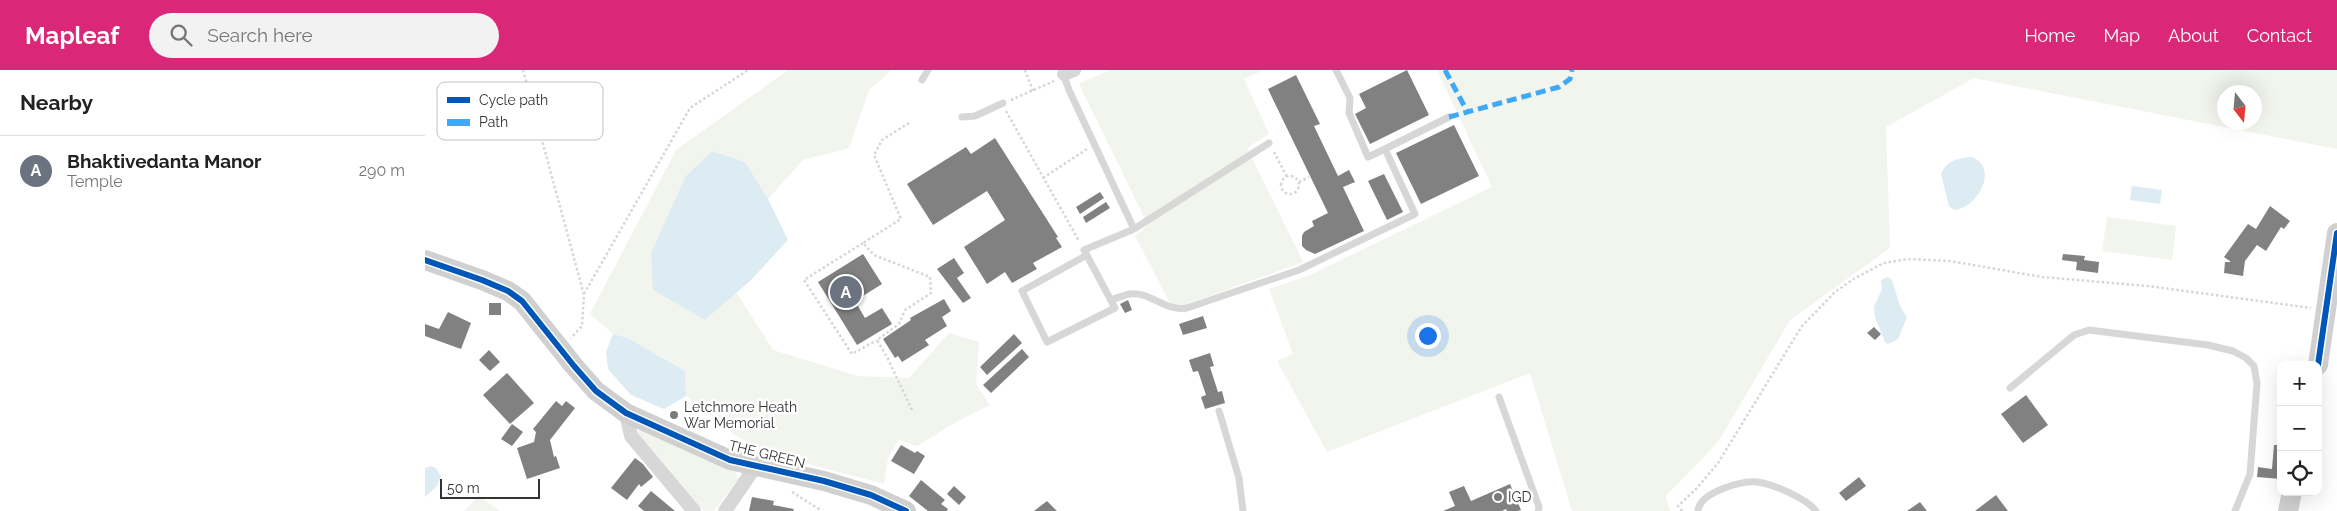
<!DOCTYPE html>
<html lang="en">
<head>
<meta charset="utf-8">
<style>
	body { margin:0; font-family:Raleway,sans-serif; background:#f2f2f2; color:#222 }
	.controls { position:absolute; right:15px; bottom:15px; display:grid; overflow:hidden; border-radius:10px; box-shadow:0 5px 20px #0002 }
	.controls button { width:45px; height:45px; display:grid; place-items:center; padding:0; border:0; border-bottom:1px solid #e0e0e0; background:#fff; color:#222; font:25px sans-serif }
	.compass { position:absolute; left:1792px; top:15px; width:45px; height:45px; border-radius:50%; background:#fff; box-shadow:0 5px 20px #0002; rotate:164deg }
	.scale { position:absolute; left:15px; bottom:12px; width:100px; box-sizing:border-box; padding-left:5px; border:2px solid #333; border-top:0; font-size:14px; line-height:18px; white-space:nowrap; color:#333; -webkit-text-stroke:4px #fff; paint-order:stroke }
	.you { position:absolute; left:1002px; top:265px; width:18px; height:18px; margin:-12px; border:4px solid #fff; border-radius:50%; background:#1a73e8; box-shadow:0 0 0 8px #1a73e833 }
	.badge { display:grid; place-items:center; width:32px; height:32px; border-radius:50%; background:#db2777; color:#fff; font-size:16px; font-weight:700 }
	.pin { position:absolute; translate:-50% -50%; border:2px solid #fff; box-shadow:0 1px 5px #0006 }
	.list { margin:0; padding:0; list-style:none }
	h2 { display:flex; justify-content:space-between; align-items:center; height:65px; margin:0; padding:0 20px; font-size:21px }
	h2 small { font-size:16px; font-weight:400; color:#767676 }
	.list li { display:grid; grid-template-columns:32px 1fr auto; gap:15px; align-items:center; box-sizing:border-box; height:70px; padding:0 20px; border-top:1px solid #e0e0e0 }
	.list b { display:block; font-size:19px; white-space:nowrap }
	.list p { margin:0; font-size:16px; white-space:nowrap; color:#767676 }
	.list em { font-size:16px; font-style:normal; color:#767676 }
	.icon { flex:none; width:28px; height:28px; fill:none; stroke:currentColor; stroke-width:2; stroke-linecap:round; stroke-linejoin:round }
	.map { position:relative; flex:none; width:1912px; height:441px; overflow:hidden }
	header { display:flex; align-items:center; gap:30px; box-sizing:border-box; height:70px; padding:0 25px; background:#db2777; color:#fff }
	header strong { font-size:24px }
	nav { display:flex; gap:28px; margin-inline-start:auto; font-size:18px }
	.search { width:350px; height:45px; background:#f2f2f2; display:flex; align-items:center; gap:12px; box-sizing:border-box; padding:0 18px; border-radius:28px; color:#767676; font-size:19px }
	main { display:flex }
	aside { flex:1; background:#fff }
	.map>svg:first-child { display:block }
	.green { fill:#f1f5ed; fill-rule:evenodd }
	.water { fill:#ddebf3 }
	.building { fill:#818181 }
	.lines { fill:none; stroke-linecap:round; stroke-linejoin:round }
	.path { stroke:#d6d6d6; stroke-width:2.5; stroke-dasharray:2.5 2.5; stroke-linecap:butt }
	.lane { stroke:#d7d7d7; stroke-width:7 }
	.street { stroke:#d7d7d7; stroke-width:14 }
	.secondary { stroke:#d0d0d0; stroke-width:20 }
	.quiet { stroke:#3fa9f5; stroke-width:5; stroke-dasharray:10 5; stroke-linecap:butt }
	.cycleway-casing { stroke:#fff; stroke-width:9 }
	.cycleway { stroke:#0057b8; stroke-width:6 }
	.poi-dot { fill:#7a7a7a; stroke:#fff; stroke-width:2 }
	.labels { text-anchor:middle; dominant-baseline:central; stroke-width:5; stroke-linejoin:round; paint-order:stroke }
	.poi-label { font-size:14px; fill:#333; stroke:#fff; text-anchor:start }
	.street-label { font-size:14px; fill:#333; stroke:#fff }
	.key { fill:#fff; stroke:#c2c2c2; stroke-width:1 }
	.key-label { font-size:14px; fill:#333 }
</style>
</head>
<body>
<header>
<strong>Mapleaf</strong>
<div class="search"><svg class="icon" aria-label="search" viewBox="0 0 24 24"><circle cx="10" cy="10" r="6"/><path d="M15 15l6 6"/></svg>Search here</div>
<nav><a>Home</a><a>Map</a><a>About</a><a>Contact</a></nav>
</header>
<main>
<aside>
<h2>Nearby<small></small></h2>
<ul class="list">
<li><span class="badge" style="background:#6b7280">A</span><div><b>Bhaktivedanta Manor</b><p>Temple</p></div><em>290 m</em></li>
</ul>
</aside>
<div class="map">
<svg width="1912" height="441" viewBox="0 0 1912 441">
	<rect width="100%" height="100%" fill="#fff"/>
	<!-- green -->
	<path class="green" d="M363 0H467L444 20 424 78 378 90 343 129 320 92 280 250 311 222 348 280 433 306 484 308 524 263 554 272 551 314 565 335 531 352 492 376 474 370 463 388 459 414 349 385 311 366 261 326 260 301 203 268 188 264 165 244 251 80Z
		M684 0H839L819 9 844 64 822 78 878 192 760 235 745 233 710 166 723 155 654 14Z
		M1012 0H1912V79L1549 8 1461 57 1465 178 1365 250 1293 372 1241 426 1245 441H1147L1105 303 902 382 852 291 868 284 844 219 885 205 1067 117ZM1800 22H1830V52H1800Z
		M1682 147 1751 156 1747 190 1677 181Z
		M216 358 308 396 313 409 289 441H279L258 420 211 365Z
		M54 426 75 441H39Z"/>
	<!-- water -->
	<path class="water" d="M287 81 320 92 343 129 363 170 325 211 280 250 228 220 226 183 261 106Z
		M1547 87C1575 98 1552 139 1529 140L1524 136 1516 104C1522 90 1534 88 1547 87Z
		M1707 116 1737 120 1735 134 1705 130Z
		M1463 207 1467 210 1475 236 1482 247 1473 269 1463 274 1460 272 1450 247 1449 237 1457 219 1456 210Z
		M188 264 203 268 260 301 261 326 239 339 206 325 183 299 181 282Z
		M6 396 11 398 16 407 12 416 0 427V398Z"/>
	<!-- building -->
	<path class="building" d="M982 0 1004 45 945 74 930 44 941 38 934 24Z
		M871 5 895 54 889 56 913 106 924 100 930 112 918 117 939 161 890 184 881 180 877 176V166L879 162 889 156 887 151 903 143 843 19Z
		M1029 55 1054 106 996 134 971 83Z
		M570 68 633 167 631 168 637 177 608 193 612 199 587 213 580 202 562 214 539 177 580 150 562 121 508 155 482 114 541 77 546 84Z
		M959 104 978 142 962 150 943 111Z
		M675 122 679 128 655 144 651 137Z
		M681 132 685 138 661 153 658 147Z
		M1845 136 1865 151 1859 159 1856 157 1841 181 1832 175 1820 191 1818 206 1799 203 1800 192H1806L1799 187 1823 154 1831 159Z
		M438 184 457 214 430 231 440 248 457 238 467 254 432 275 393 212Z
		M1638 184 1660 186 1659 190 1674 192 1673 203 1651 200 1652 192 1637 190Z
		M529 188 539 203 532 208 546 228 538 233 512 199Z
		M519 229 526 241 517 247 522 256 500 270 504 275 477 292 473 286 470 288 458 269 486 250 485 248Z
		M703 230 707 240 700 243 695 234Z
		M64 233H76V245H64Z
		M23 242 46 253 36 279 0 266V254L14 259Z
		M778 246 782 258 758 265 754 254Z
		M1449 257 1456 264 1450 270 1442 263Z
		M589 264 597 273 562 305 555 297Z
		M597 279 604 287 566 323 558 315Z
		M64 280 75 292 65 301 54 290Z
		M785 283 789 296 785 297 793 322 797 321 800 333 780 339 776 327 781 325 773 301 768 302 764 290Z
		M82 303 109 333 85 354 58 325Z
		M1601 325 1623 355 1598 373 1576 344Z
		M131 331 137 336 141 331 150 338 125 370 129 387 131 386 135 398 102 409 92 378 109 372 111 362 108 359Z
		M87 354 98 362 87 376 76 369Z
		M476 375 490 383 492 381 500 386 489 404 466 391Z
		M1849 375H1856V409L1832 407 1833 397 1847 399Z
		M210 388 218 394 228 407 216 417 214 414 202 430 186 418Z
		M1434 407 1441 416 1421 431 1414 423Z
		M496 410 520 430 516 434 523 439 522 441H503L484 426Z
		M1085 414 1096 440 1093 441H1082L1081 439 1077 441H1018L1030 436 1024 422 1039 416 1046 431Z
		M529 416 541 427 534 435 522 424Z
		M226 421 250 441H219L213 436Z
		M1571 425 1583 441H1550Z
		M327 427 349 431 348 435 369 439 368 441H324Z
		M622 431 632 441H609Z
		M1495 432 1502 441H1482Z"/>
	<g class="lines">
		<!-- path -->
		<path class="path" d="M98 0 159 225 157 256 146 268
			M600 0 608 21
			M586 30 629 11
			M581 41 654 171
			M484 53 457 70 449 85 476 149 438 173 449 185 505 207 506 223 480 240 474 254 452 270 462 287 488 342
			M849 82 862 107
			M856 115a9 9 0 1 1 18 0a9 9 0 1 1-18 0Z
			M618 108 662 79
			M874 112 884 107
			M438 173 379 210 427 284 452 270
			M159 224 265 38 323 0
			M367 422 397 441
			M1257 441 1253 436 1272 418 1293 393 1377 256 1410 222 1430 208 1459 193 1483 189 1525 191 1617 207 1723 216 1886 238"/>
		<!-- lane -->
		<path class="lane" d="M911 0 925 28 924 43 943 87 960 79
			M638 3 644 20 709 159 659 180 690 238 622 272 597 221 662 185
			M497 10 503 0
			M537 47 550 46 578 33
			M709 159 844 73
			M686 230C692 228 699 225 705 224 725 221 740 242 762 238L874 200 990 144 960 79 1024 47
			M1585 318 1649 265 1664 260 1783 275 1808 281 1821 288 1829 296 1832 313 1825 404 1810 441
			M1074 327 1114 437 1113 441
			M794 341 814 408 818 441
			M1273 441C1274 423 1316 410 1332 412 1348 414 1381 428 1391 441"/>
		<!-- street -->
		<path class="street" d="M639 4 649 0
			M201 343 206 366 269 441
			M300 441 330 397"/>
		<!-- secondary -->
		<path class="secondary" d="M0 190 57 210 83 221 97 231 149 296 171 321 201 343 305 390 399 411 446 425 481 441
			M1893 295 1912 163
			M1863 441 1867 422"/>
		<!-- quiet -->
		<path class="quiet" d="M1020 0 1042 41
			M1024 47 1134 17 1145 9 1147 0"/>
		<defs>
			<path id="cycleway" d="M0 190 57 210 83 221 97 231 149 296 171 321 201 343 305 390 399 411 446 425 481 441
				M1893 295 1912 163"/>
		</defs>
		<!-- cycleway casing -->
		<use href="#cycleway" class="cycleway-casing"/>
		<!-- cycleway -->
		<use href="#cycleway" class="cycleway"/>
	</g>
	<!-- markers -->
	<g class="poi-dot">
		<circle cx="249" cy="345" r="5"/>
		<circle cx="1073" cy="427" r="5"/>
	</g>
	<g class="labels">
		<!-- poi labels -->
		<g class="poi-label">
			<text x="259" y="337">Letchmore Heath<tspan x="259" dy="16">War Memorial</tspan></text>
			<text x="1083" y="427">IGD</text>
		</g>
		<!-- street labels -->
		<g class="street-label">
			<text transform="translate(342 384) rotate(14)">THE GREEN</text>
		</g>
	</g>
	<!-- legend -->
	<rect x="12" y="12" width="166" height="58" rx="8" class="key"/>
	<rect x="22" y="27" width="23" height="6" fill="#0057b8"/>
	<rect x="22" y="49" width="23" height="7" fill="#3fa9f5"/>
	<g class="key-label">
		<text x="54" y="35">Cycle path</text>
		<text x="54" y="57">Path</text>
	</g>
</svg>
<div class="controls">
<button>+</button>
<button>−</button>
<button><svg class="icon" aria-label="locate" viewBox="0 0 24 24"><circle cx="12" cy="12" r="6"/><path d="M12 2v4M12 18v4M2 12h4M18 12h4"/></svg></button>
</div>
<svg class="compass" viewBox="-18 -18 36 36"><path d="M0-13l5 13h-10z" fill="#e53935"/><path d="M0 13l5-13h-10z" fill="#767676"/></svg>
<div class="scale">50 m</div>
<div class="you"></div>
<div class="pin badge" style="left:421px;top:222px;background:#6b7280">A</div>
</div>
</main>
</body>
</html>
